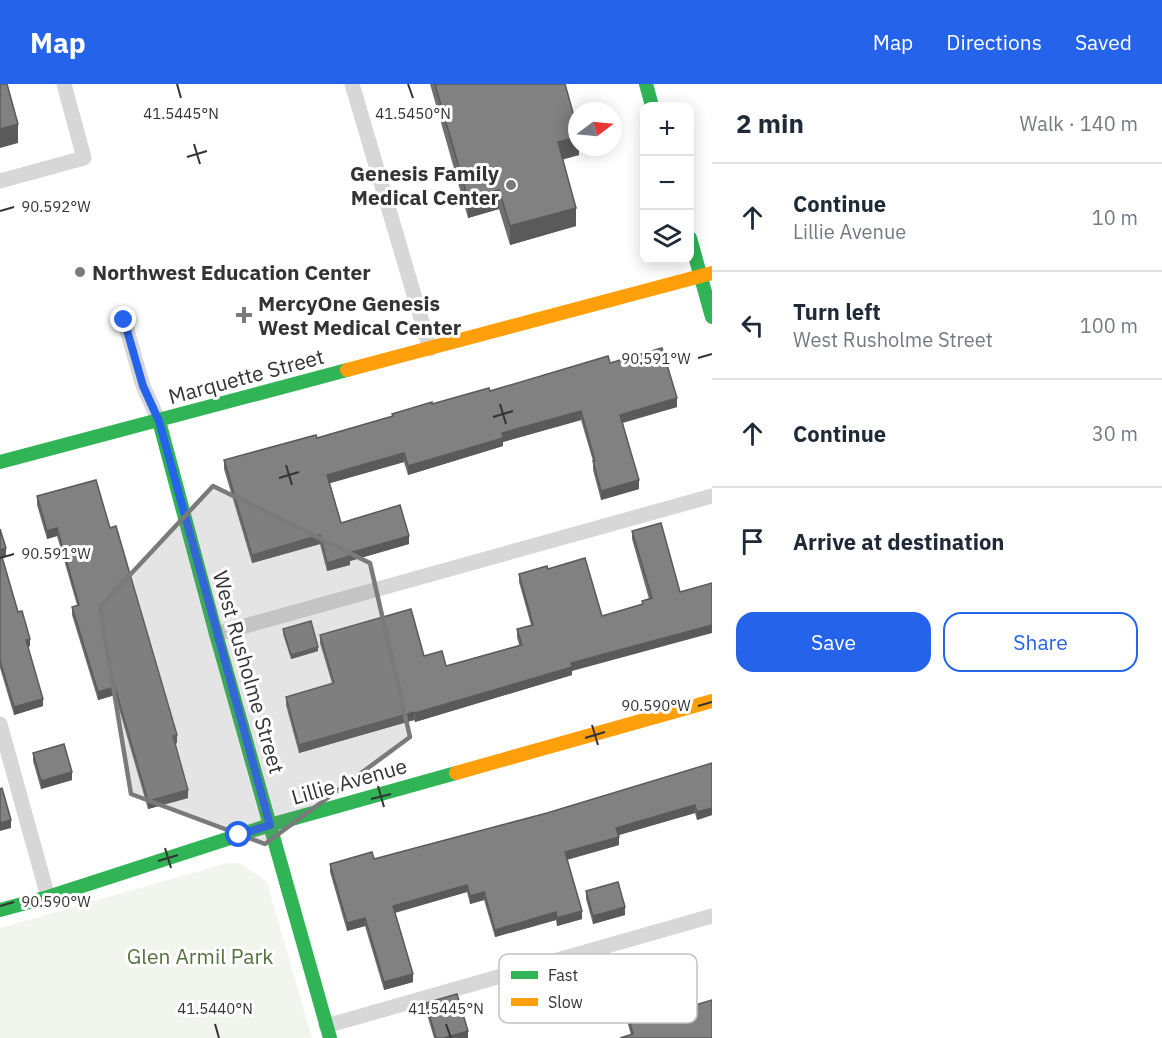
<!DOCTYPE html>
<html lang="en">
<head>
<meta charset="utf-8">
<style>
	body { margin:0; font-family:"IBM Plex Sans",sans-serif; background:#f6f6f7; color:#1f2937 }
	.controls { position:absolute; right:18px; top:18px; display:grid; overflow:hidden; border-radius:12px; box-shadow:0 3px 15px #0003 }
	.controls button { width:54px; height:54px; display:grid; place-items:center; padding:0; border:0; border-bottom:2px solid #e0e1e3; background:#fff; color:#1f2937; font:30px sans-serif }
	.compass { position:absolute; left:568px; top:18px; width:54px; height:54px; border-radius:50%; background:#fff; box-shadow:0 3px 15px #0003; rotate:74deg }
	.stop { position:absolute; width:18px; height:18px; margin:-14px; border:4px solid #2563eb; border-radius:50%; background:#fff }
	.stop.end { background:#2563eb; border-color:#fff; box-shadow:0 2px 6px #0008 }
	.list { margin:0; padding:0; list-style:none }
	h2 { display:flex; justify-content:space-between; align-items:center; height:78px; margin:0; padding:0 24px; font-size:26px }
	h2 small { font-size:20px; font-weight:400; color:#747a83 }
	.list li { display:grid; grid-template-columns:39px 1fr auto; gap:18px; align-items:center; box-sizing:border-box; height:108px; padding:0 24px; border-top:2px solid #e0e1e3 }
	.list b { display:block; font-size:22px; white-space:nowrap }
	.list p { margin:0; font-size:20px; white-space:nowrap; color:#747a83 }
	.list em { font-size:20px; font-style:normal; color:#747a83 }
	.actions { display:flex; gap:12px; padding:18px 24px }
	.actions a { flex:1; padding:14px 0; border:2px solid #2563eb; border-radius:18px; text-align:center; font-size:21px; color:#2563eb }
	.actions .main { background:#2563eb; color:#fff }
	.icon { flex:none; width:33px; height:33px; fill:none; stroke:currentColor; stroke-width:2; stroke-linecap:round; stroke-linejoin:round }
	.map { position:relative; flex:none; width:712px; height:954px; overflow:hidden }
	header { display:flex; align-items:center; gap:36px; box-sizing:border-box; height:84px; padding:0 30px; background:#2563eb; color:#fff }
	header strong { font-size:28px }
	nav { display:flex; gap:33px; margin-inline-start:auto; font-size:21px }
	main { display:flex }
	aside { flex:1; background:#fff }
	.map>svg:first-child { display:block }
	.green { fill:#f1f5ed }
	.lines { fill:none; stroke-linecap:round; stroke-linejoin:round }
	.lane { stroke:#d7d7d7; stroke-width:15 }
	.fast { stroke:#30b455; stroke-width:14 }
	.slow { stroke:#ff9f0a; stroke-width:14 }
	.wall { fill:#6f6f6f }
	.shaded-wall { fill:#5a5a5a }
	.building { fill:#818181; stroke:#5a5a5a; stroke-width:1.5 }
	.route { stroke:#2563eb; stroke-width:8 }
	.marked { fill:#7a7a7a; fill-opacity:0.2; stroke:#7a7a7a; stroke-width:4.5; stroke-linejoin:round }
	.ticks { fill:none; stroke:#333; stroke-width:2 }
	.poi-dot { fill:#7a7a7a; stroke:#fff; stroke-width:2 }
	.labels { text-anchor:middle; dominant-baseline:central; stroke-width:6; stroke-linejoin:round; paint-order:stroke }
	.poi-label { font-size:21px; font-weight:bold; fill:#333; stroke:#fff; text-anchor:start }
	.street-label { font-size:21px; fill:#333; stroke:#fff }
	.park-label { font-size:21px; fill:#56703f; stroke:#fff }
	.key { fill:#fff; stroke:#c2c2c2; stroke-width:1.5 }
	.key-label { font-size:16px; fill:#333 }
	.ticks-label { font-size:15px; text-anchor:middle; fill:#333; stroke:#fff; stroke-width:6; stroke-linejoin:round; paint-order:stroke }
</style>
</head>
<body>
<header>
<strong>Map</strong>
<nav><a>Map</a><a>Directions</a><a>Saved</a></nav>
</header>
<main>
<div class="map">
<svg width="712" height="954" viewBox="0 0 712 954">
	<rect width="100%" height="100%" fill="#fff"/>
	<!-- green -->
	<path class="green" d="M227 779H240L267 798 312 954H0V844Z"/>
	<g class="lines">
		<!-- lane -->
		<path class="lane" d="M352 0 430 265
			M0 97 84 74 64 0
			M124 236 143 302 159 337
			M216 550 712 412
			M0 640 48 813
			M326 942 712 832"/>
		<!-- fast -->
		<path class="fast" d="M646 0 652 22
			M690 154 712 233
			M159 337 216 550 330 954
			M0 378 347 286
			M0 826 48 813 270 741 456 689"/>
		<!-- slow -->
		<path class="slow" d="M347 286 712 189
			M456 689 712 617"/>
	</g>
	<!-- wall -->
	<path class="wall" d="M430 0H565L579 63V71L562 75 576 142 510 161 499 125 468 134Z
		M610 279 677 323 623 339 639 405 601 416 593 386V377L581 336 503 358V362L408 391 404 378 330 399 341 439 409 460 350 477V481L327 487 320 460 252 479 224 385V376L317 354 392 332V330Z
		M37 412 110 444 177 659 175 660 188 714 148 725 115 611 98 616 72 531V523L77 521 57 452 47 455 37 421Z
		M0 445 6 472 2 473 18 528 30 562 28 563 43 622 14 631 0 584Z
		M632 447 680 508 572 587V591L415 638 414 636 299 669 286 621V613L332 599 320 559V551L424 572 446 582 519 561 517 553V545L531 541 519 498V490L548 485 602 532 642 520V517L649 515 632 455Z
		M283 545 318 567 291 575 283 550Z
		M33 669 72 696 41 705 33 677Z
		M712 679V731L697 736 695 729 618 751 619 761 567 776 582 835 557 842 556 836 495 853 484 816 470 820 467 808 395 829 413 898 384 906 365 842 347 847 330 788V780L374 775 547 729Z
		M586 807 625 831 593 840 586 815Z
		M614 883 656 929H668L631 951 614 891Z
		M508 895 549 925 517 934 508 903Z
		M426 919 468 954H434L426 927Z"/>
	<!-- shaded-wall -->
	<path class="shaded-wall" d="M18 40V59L0 64V45Z
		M577 53V63H579V71L558 77V58Z
		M499 106V125L468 134V115Z
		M576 124V142L510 161V142Z
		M677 314V323L620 339V331Z
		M581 327V336L503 358V362L408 391V382L502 349Z
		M404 369V378L327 400V391Z
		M639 396V405L601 416V407Z
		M57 444V452L47 455V447Z
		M320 451V460L252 479V471Z
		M409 452V460L350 477V481L327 487V479L349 469Z
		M6 464V472L0 473V466Z
		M712 541V549L572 587V591L415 638V629L571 579Z
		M30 555V562L26 564V556Z
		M318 563V567L291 575V571Z
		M115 603V611L98 616V608Z
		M43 615V622L14 631V623Z
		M414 628V636L299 669V661Z
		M177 651V659L173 660V652Z
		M72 688V696L41 705V697Z
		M188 706V714L148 725V717Z
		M695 721V729L616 752V744Z
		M712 724V731L697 736V728Z
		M11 736V744L0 747V739Z
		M619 753V761L565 776V768Z
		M467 801V808L393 829V822Z
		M484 808V816L470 820V812Z
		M625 823V831L593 840V832Z
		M582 827V835L557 842V834Z
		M556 828V836L495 853V846Z
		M365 834V842L347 847V839Z
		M413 890V898L384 906V898Z
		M549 916V925L517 934V926Z
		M468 947V954H444Z"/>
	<!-- building -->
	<path class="building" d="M0 0H7L18 40 0 45Z
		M435 0H565L577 43V53L558 58 576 124 510 142 499 106 468 115Z
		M662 264 677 314 620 331 639 396 601 407 593 377H595L581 327 502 349 503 354 408 382 404 369 327 391 341 439 400 421 409 452 349 469 350 472 327 479 320 451 252 471 224 376 316 351 317 354 393 332 392 330 432 318V320L489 304 490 307 608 272 610 279Z
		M96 396 110 444 116 442 127 480 177 651 173 652 188 706 148 717 115 603 98 608 72 523 79 521 57 444 47 447 37 412Z
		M661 439 680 508 712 499V541L571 579 572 583 415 629 414 628 299 661 286 613 334 599 320 551 411 525 424 572 442 567 446 582 522 561 517 545 533 541 519 490 547 482 548 485 585 474 602 532 643 520 642 517 652 514 632 447Z
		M0 445 6 464 0 466 18 528 22 527 30 555 26 556 43 615 14 623 0 577Z
		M311 537 318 563 291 571 283 545Z
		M64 660 72 688 41 697 33 669Z
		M712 679V724L697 728 695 721 616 744 619 753 565 768 582 827 557 834 556 828 495 846 484 808 470 812 467 801 393 822 413 890 384 898 365 834 347 839 330 780 372 768 374 775 547 729Z
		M2 704 11 736 0 739V705Z
		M618 798 625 823 593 832 586 807Z
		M641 875 656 929 667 926 668 929 712 916V954H620L633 950 614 883Z
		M457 910 468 947 444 954H436L426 919Z"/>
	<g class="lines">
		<!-- route -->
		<path class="route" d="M124 236 143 302 159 337 270 741 239 751"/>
	</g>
	<!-- marked area -->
	<path class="marked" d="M213 402 370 479 410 653 265 760 131 710 100 523Z"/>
	<!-- ticks -->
	<path class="ticks" d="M177 0 181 14M408 0 413 14M194 60 200 80M187 73 207 67M0 127 14 123M698 274 712 270M500 320 506 340M493 333 513 327M286 381 292 401M279 394 299 388M0 474 14 470M698 622 712 618M592 641 598 661M585 654 605 648M378 702 384 723M371 715 391 710M165 764 171 784M158 777 178 771M0 822 14 818M215 940 219 954M446 940 451 954"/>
	<!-- markers -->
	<g class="poi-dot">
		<circle cx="511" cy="101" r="6"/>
		<circle cx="80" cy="188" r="6"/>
		<path d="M241 222h6v6h6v6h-6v6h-6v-6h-6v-6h6z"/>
	</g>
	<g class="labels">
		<!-- poi labels -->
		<g class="poi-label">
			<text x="499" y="89" text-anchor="end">Genesis Family<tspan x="499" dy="24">Medical Center</tspan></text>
			<text x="92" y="188">Northwest Education Center</text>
			<text x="258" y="219">MercyOne Genesis<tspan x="258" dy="24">West Medical Center</tspan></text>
		</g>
		<!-- street labels -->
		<g class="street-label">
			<text transform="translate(246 292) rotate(-15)">Marquette Street</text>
			<text transform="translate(249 588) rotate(74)">West Rusholme Street</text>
			<text transform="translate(349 697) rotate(-16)">Lillie Avenue</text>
		</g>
		<!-- park labels -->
		<g class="park-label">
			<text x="200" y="872">Glen Armil Park</text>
		</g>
	</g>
	<!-- legend -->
	<rect x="499" y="870" width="198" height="69" rx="9" class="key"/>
	<rect x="511" y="887" width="27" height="8" fill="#30b455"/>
	<rect x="511" y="914" width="27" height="8" fill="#ff9f0a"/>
	<g class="key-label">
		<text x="548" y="897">Fast</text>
		<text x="548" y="924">Slow</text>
	</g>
	<g class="ticks-label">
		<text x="181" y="35">41.5445°N</text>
		<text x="413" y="35">41.5450°N</text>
		<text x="56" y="128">90.592°W</text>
		<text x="656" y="280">90.591°W</text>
		<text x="56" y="475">90.591°W</text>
		<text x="656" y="627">90.590°W</text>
		<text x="56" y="823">90.590°W</text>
		<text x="215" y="930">41.5440°N</text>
		<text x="446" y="930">41.5445°N</text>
	</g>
</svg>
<div class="controls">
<button>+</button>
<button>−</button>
<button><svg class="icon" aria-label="layers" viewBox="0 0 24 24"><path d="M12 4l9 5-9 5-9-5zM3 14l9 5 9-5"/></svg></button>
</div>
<svg class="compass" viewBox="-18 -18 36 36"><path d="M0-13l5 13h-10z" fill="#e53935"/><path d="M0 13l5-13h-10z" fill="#747a83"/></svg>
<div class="stop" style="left:239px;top:751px"></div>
<div class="stop end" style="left:124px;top:236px"></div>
</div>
<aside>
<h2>2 min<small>Walk · 140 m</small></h2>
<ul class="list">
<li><svg class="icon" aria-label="ahead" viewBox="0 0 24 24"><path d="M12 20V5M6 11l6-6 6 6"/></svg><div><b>Continue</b><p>Lillie Avenue</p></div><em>10 m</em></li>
<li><svg class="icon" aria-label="left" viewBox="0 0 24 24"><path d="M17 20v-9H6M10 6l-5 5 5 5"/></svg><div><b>Turn left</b><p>West Rusholme Street</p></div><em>100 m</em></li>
<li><svg class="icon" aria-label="ahead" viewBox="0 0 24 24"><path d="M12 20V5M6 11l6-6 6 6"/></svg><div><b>Continue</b></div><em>30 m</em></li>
<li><svg class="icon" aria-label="arrive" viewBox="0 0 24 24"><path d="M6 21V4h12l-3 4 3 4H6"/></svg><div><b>Arrive at destination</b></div></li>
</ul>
<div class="actions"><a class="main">Save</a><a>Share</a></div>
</aside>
</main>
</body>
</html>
